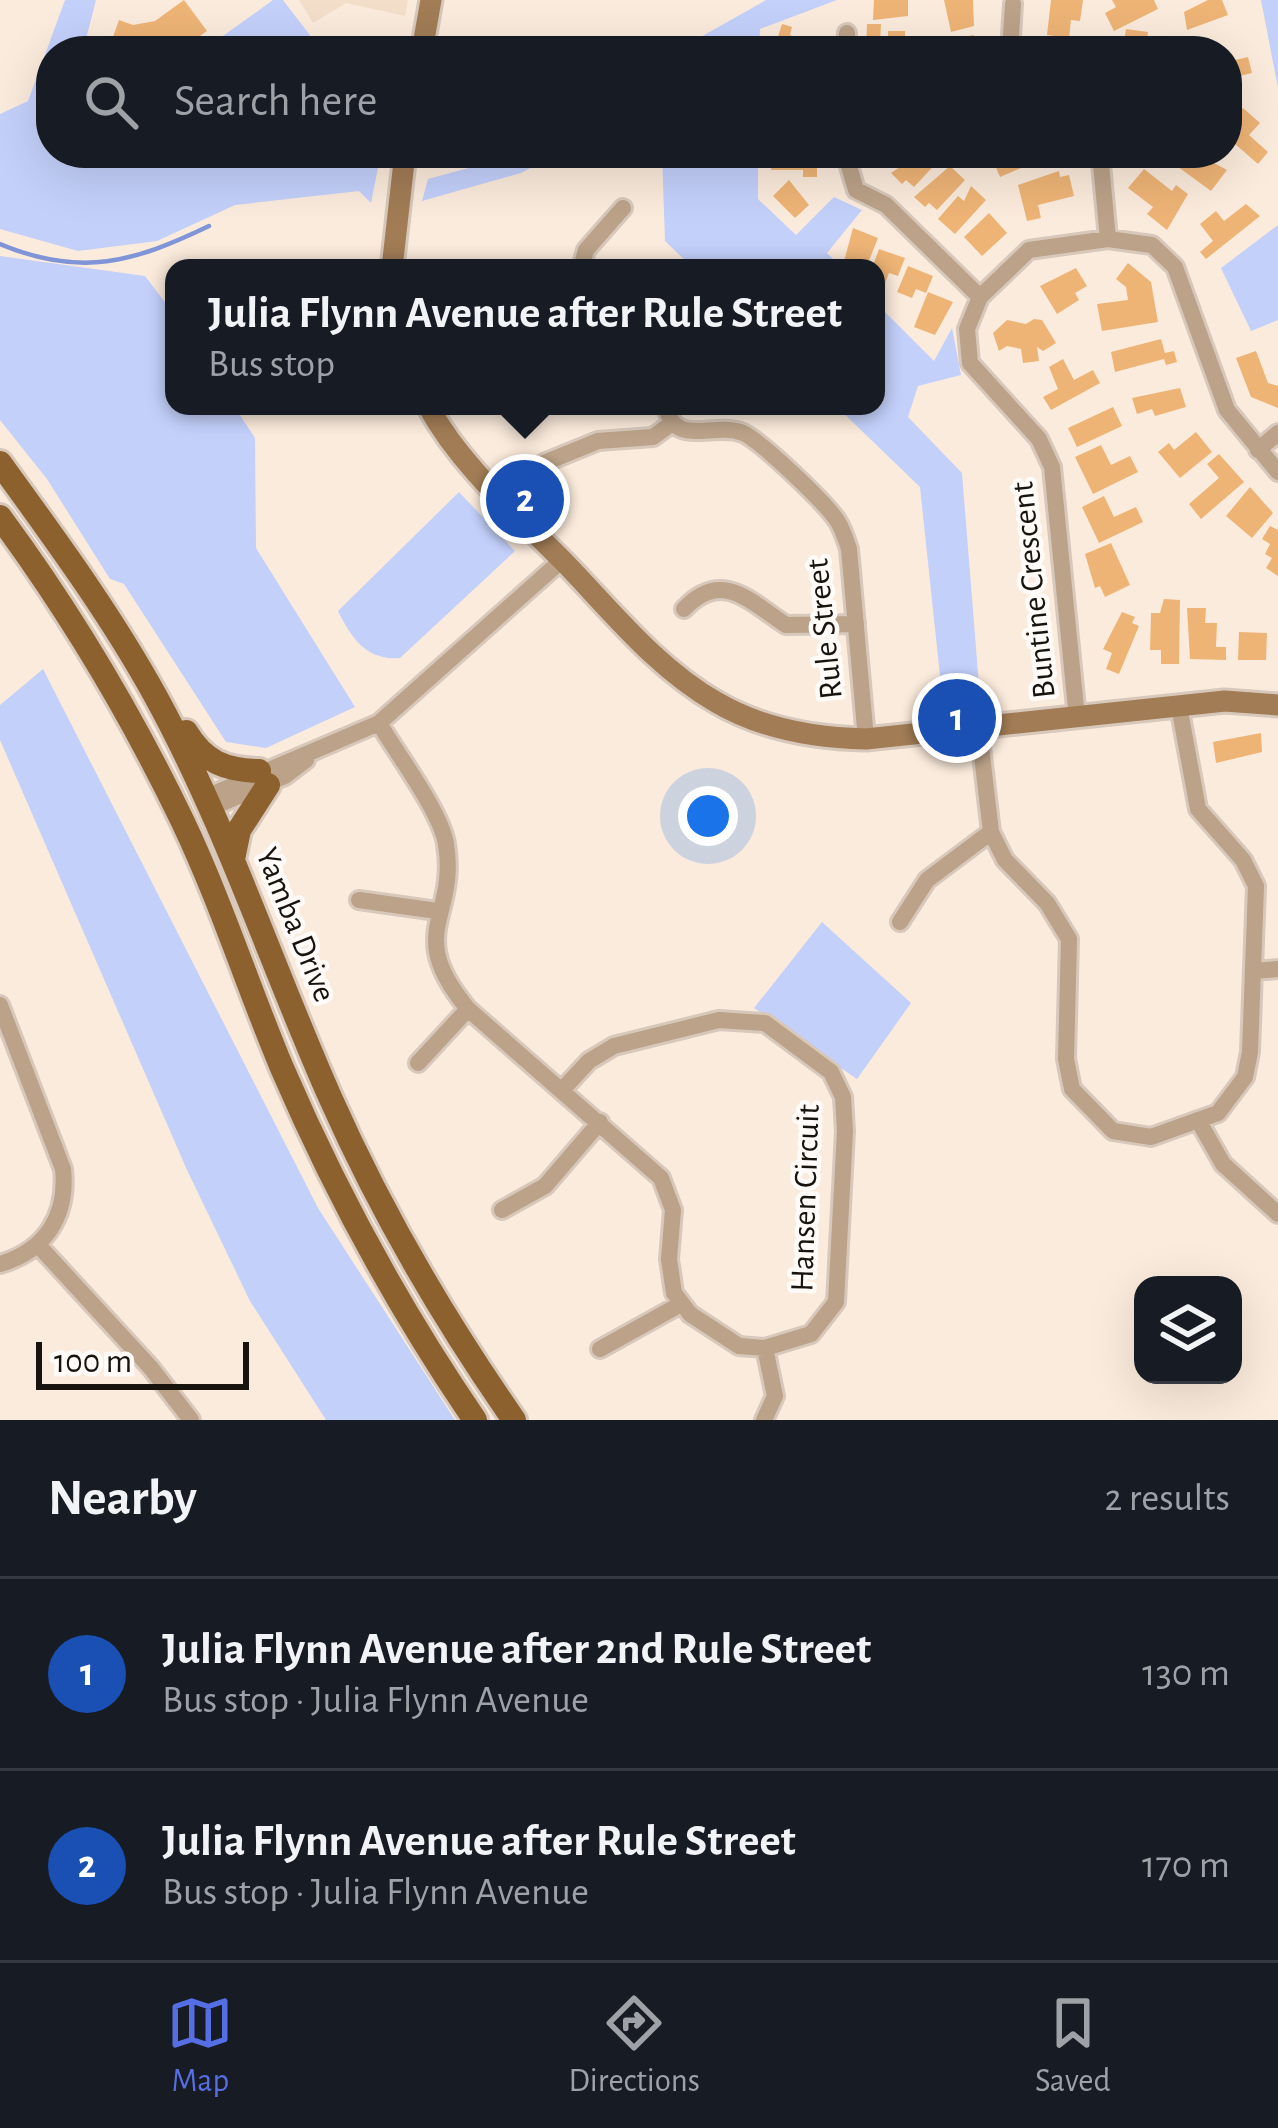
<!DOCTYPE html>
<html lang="en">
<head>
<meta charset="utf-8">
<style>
	body { margin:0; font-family:"Alegreya Sans",sans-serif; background:#20242c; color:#f1f3f6 }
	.controls { position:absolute; right:36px; bottom:36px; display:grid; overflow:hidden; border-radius:24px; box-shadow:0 12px 48px #0002 }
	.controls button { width:108px; height:108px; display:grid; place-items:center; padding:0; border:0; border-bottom:3px solid #363941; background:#171b24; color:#f1f3f6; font:60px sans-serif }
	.scale { position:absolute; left:36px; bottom:30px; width:213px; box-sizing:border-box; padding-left:12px; border:6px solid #18130d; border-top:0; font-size:33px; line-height:42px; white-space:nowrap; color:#18130d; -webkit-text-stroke:9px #fefbf8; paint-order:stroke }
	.you { position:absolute; left:708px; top:816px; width:42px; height:42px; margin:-30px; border:9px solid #fff; border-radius:50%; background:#1a73e8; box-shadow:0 0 0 18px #1a73e833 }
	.badge { display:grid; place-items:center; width:78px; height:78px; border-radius:50%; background:#566ee3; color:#fff; font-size:39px; font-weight:700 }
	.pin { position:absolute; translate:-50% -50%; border:6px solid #fff; box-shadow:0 3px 12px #0006 }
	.popup { position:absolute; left:165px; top:259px; width:720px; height:156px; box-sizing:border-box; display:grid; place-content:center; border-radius:24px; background:#171b24; filter:drop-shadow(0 3px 9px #0005); font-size:39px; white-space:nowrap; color:#9ea1a6 }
	.popup b { font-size:45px; color:#f1f3f6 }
	.popup::after { content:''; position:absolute; left:50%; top:100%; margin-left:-24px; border:24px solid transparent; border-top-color:#171b24 }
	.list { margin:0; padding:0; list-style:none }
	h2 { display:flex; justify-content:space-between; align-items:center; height:156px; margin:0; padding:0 48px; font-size:51px }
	h2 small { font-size:39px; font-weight:400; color:#9ea1a6 }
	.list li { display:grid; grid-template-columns:78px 1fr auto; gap:36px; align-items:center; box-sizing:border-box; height:192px; padding:0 48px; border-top:3px solid #363941 }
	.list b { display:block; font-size:45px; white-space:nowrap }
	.list p { margin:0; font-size:39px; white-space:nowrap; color:#9ea1a6 }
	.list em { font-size:39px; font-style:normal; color:#9ea1a6 }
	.icon { flex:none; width:66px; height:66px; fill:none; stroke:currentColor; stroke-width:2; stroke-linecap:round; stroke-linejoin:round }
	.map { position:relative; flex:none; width:1278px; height:1420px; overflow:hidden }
	.search { position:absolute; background:#171b24; box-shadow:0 12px 48px #0002; left:36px; right:36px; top:36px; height:132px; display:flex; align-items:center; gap:30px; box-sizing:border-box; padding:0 42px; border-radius:48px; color:#9ea1a6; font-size:45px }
	.sheet { height:540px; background:#171b24 }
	nav { display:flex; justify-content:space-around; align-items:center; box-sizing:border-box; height:168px; border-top:3px solid #363941; background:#171b24; font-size:33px; color:#9ea1a6 }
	nav a { display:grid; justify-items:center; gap:6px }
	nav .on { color:#566ee3 }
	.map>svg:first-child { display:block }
	.built { fill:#f3dec9 }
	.green { fill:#c3d0fa }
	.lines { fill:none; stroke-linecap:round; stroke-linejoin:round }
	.stream { stroke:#8094d8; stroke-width:4.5 }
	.building { fill:#eeb476 }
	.street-casing { stroke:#d7c8bb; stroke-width:22 }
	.secondary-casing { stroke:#d7c8bb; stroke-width:27 }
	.primary-casing { stroke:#d7c8bb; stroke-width:30 }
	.street { stroke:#bba288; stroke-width:16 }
	.secondary { stroke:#a17c55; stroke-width:21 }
	.primary { stroke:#8d612e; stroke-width:24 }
	.labels { text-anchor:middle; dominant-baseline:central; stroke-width:9; stroke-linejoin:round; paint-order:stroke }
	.street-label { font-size:33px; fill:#18130d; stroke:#fefbf8 }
</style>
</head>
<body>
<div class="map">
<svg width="1278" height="1420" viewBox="0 0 1278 1420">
	<rect width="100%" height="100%" fill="#fbebdc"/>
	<!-- built -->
	<path class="built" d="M299 0H408L405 16 346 3 313 23Z"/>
	<!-- green -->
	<path class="green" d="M65 0H96L83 51H51V153H381L371 203 359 191 235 205 157 241 78 251 0 229V114L28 101Z
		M273 0H283L322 51H202Z
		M766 0H837L760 29 759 51H676Z
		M1261 0H1278V88Z
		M524 153H559L521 173 422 201 428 179Z
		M662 153H758V199L796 235 834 197 862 210 827 253 842 268H693L665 241Z
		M1278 225V320L1251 331 1221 268Z
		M0 256 145 276 174 314V406H234L255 438 256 548 355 707 266 748 226 742 124 584 110 579 47 479 0 420Z
		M876 303 934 361 952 328 961 375 918 386 908 417 962 473 980 698 943 704 920 487 836 406H876Z
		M459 492 515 551 400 658C367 661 351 638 338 611Z
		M43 669 318 1208 455 1420H326L250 1301 187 1170 0 740V705Z
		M822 922 911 1003 857 1079 754 1008Z"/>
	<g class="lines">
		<!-- stream -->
		<path class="stream" d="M0 244C81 278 134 262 209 226"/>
	</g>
	<!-- building -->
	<path class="building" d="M184 0 207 31 179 51H108L119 20 133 25 155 21Z
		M874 0H908V16L873 20Z
		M944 0H973L974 26 951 32Z
		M1051 0H1083L1080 21 1071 20 1069 38 1047 35Z
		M1112 0H1154L1158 9 1114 31 1105 13 1116 7Z
		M1208 0H1222L1228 15 1187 30 1184 12Z
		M782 24 792 27 790 35 812 42 809 51 774 49Z
		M867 24H881L880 45H888V31H905V51H866Z
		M1126 29 1148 32 1146 45 1124 41Z
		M974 35 977 51H942L940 41Z
		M1248 57 1252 73 1227 79V62Z
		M1243 108 1260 123 1249 135 1268 152 1258 164 1227 137V126Z
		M771 153H804V163H817V177H803V170H771Z
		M920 153 941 158 914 187 906 180 902 184 891 173Z
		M997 153H1031L1035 162 1000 177 991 156Z
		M1159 153H1195L1227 170 1211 191Z
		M950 166 965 180 937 210 929 203 925 207 914 197Z
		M1144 169 1172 191 1176 185 1188 194 1167 230 1147 214 1153 207 1128 188Z
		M1059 171 1060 177 1069 175 1074 196 1038 205 1041 218 1027 221 1018 185Z
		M789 180 809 205 795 218 773 196Z
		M971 186 986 200 955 234 938 219 958 196 964 201Z
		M1246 204 1260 216 1206 259 1200 252 1213 241 1200 224 1216 211 1224 221Z
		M989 213 1007 233 982 256 964 237Z
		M853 228 878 238 866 268 843 265Z
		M879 249 905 258 898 276 889 273 885 283 876 279 872 268Z
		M1128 263 1151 282 1158 322 1102 331 1097 304 1128 300 1126 287 1116 279Z
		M908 266 933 276 926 293 916 289 912 298 897 292Z
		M1076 268 1087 286 1075 293 1079 300 1057 314 1040 286Z
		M928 292 953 302 935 335 914 327Z
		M1034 319 1042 320 1056 343 1043 351 1037 347 1039 361 1023 363 1021 349 1007 346 999 351 993 333 1007 320 1026 324Z
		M1161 339 1165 353 1174 351 1177 362 1166 365 1164 359 1115 372 1111 352Z
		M1256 351 1268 383 1278 386V408L1251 397 1236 358Z
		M1063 359 1074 380 1093 370 1100 383 1051 410 1043 397 1058 389 1049 367Z
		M1180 388 1186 407 1155 416 1152 409 1137 414 1132 398Z
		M1113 407 1122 426 1077 447 1068 428Z
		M1196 432 1212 452 1180 478 1158 452 1169 443 1174 450Z
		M1101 445 1111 465 1130 456 1138 472 1093 494 1075 457Z
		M1219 454 1244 482 1201 519 1189 504 1219 478 1207 464Z
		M1250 487 1273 513 1252 538 1226 516Z
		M1104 496 1114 517 1136 507 1143 522 1099 543 1082 507Z
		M1270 526 1278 530V576L1266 568 1272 558 1265 554 1270 544 1262 539Z
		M1111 543 1130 585 1105 597 1100 586 1095 588 1085 554Z
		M1164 599 1180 600 1179 664H1161V650H1150L1151 613H1160Z
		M1187 608H1206L1205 623H1217L1216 647H1226V660L1190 659Z
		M1122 612 1135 617 1132 623 1139 626 1119 674 1106 669 1112 653 1103 649Z
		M1239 632 1267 633 1266 660H1238Z
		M1261 733 1262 752 1216 763 1213 742Z"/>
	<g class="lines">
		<defs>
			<path id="street" d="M846 51 847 33
				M1010 51 1013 4
				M845 153 856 190 886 205 980 297
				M1100 153 1108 239
				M581 268 586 250 623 208
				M666 406C674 449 714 421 743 433 761 441 828 505 838 522 843 530 846 540 849 549L866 739
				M1258 450 1278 433
				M544 463 598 441 653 437 671 424
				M684 609C723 568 751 603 786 625L856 624
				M1077 718 1052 467 1039 439 970 363 967 329 980 297 1029 250 1108 239 1152 245 1175 267 1227 410 1278 472
				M379 723C397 754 441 812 446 844 458 919 404 932 468 1009L661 1178 673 1210 669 1259 674 1293 690 1314 739 1346 765 1348 811 1334 836 1302 845 1131 843 1097 831 1072 765 1023 719 1020 614 1046 589 1061 563 1089
				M979 730 991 832 1005 860 1047 903 1069 939 1066 1059 1072 1089 1113 1131 1151 1137 1218 1113 1245 1077 1250 1052 1256 886 1243 860 1198 809 1179 706
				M206 797 379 723 562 560
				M211 808 285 776 306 760
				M359 900 437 911
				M900 922 927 880 991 832
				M1254 971 1278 969
				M0 1005 63 1169C68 1216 45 1251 0 1264
				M418 1063 468 1009
				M1198 1120 1223 1164 1278 1214
				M502 1210 545 1186 600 1122
				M39 1246 151 1368 191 1420
				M600 1349 681 1304
				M764 1420 775 1396 765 1348"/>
			<path id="secondary" d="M422 51 431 0
				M392 268 405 153
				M428 406C461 467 519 516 567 565 613 613 658 669 716 702 760 728 815 738 866 739L1225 701 1278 705"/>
			<path id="primary" d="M0 463C55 539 111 615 156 697 226 825 271 964 330 1097 380 1210 443 1318 514 1420
				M0 517C70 612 132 716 183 822 221 902 248 987 282 1068 335 1191 399 1309 475 1420
				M186 732C204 762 225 770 259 771
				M233 859 239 830 268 785"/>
		</defs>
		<!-- street casing -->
		<use href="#street" class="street-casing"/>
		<!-- secondary casing -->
		<use href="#secondary" class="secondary-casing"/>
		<!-- primary casing -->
		<use href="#primary" class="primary-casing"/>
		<!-- street -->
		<use href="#street" class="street"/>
		<!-- secondary -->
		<use href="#secondary" class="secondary"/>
		<!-- primary -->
		<use href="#primary" class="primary"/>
	</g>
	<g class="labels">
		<!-- street labels -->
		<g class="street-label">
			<text transform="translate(1034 590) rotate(-96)">Buntine Crescent</text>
			<text transform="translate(825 629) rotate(-96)">Rule Street</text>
			<text transform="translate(295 925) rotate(68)">Yamba Drive</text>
			<text transform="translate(806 1198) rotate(-88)">Hansen Circuit</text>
		</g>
	</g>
</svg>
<div class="controls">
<button><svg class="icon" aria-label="layers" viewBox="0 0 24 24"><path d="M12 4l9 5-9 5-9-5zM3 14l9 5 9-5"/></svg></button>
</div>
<div class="scale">100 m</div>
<div class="you"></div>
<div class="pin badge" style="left:957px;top:718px;background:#1a4fb4">1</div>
<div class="pin badge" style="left:525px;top:499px;background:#1a4fb4">2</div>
<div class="popup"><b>Julia Flynn Avenue after Rule Street</b>Bus stop</div>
<div class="search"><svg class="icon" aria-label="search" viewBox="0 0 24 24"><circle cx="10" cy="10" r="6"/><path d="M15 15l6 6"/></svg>Search here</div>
</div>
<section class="sheet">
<h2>Nearby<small>2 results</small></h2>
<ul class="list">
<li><span class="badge" style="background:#1a4fb4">1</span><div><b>Julia Flynn Avenue after 2nd Rule Street</b><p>Bus stop · Julia Flynn Avenue</p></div><em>130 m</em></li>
<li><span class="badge" style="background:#1a4fb4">2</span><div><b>Julia Flynn Avenue after Rule Street</b><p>Bus stop · Julia Flynn Avenue</p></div><em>170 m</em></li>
</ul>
</section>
<nav>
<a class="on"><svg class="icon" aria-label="map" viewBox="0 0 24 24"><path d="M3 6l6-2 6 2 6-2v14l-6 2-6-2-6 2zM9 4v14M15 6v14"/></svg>Map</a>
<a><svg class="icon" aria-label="directions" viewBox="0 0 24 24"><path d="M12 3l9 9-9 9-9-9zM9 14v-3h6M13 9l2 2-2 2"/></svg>Directions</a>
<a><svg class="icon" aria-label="saved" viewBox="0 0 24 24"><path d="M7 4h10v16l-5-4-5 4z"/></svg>Saved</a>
</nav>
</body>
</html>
